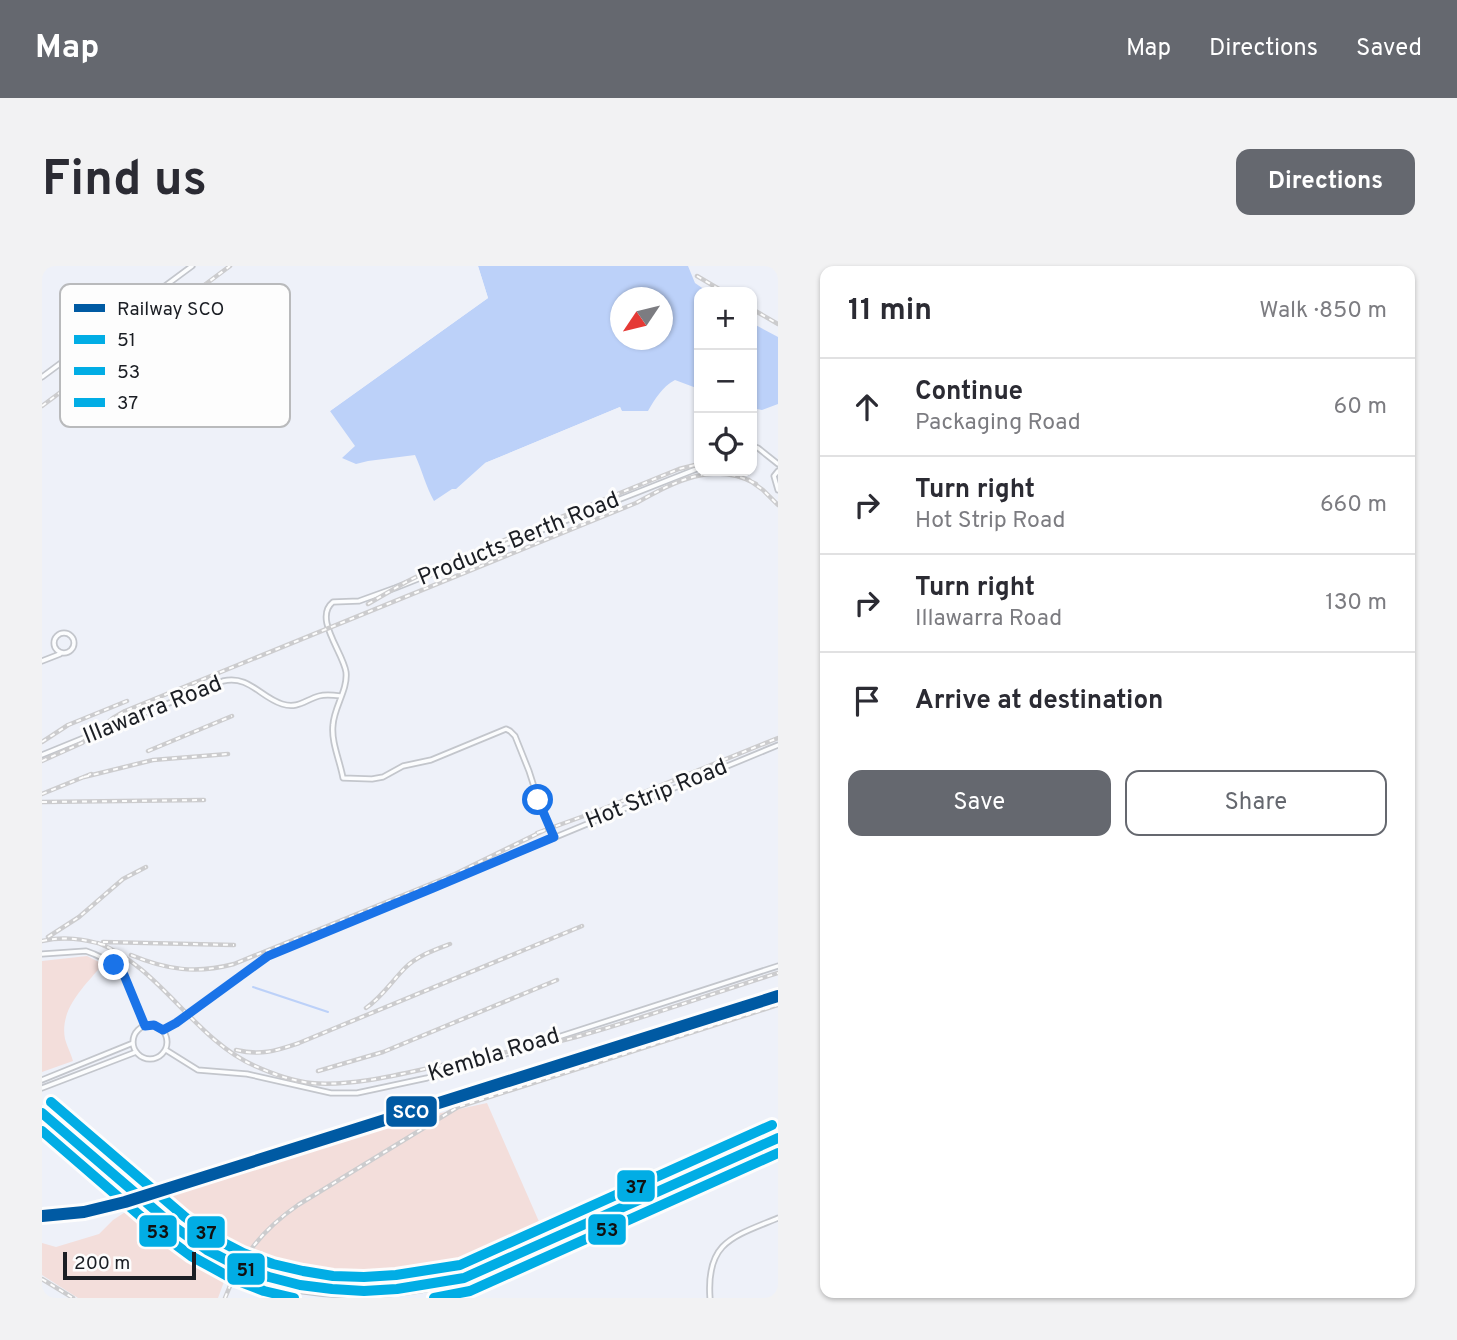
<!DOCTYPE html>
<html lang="en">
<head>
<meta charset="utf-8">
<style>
	body { margin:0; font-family:Overpass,sans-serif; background:#f2f2f3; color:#2b2b33 }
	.controls { position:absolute; right:21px; top:21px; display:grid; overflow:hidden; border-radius:14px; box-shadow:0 2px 5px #0004 }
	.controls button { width:63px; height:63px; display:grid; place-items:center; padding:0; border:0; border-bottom:2px solid #e1e1e2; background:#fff; color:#2b2b33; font:35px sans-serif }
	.compass { position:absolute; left:568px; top:21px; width:63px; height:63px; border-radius:50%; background:#fff; box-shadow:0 2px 5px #0004; rotate:235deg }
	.scale { position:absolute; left:21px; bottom:18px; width:133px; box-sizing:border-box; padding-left:7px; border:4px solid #1b1e24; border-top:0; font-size:19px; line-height:24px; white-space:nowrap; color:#1b1e24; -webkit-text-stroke:5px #fdfdfd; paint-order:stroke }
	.stop { position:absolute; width:21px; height:21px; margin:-16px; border:5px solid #1a73e8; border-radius:50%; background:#fff }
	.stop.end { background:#1a73e8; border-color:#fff; box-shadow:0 2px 7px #0008 }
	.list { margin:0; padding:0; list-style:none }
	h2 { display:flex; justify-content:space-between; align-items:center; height:91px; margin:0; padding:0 28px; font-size:30px }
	h2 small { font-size:23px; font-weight:400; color:#7c7c81 }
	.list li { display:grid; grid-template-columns:46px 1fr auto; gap:21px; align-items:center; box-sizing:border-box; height:98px; padding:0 28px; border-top:2px solid #e1e1e2 }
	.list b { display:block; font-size:26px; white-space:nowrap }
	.list p { margin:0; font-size:23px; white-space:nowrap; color:#7c7c81 }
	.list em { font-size:23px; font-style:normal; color:#7c7c81 }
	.actions { display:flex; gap:14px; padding:21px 28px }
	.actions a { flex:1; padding:16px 0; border:2px solid #65686f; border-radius:14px; text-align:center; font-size:24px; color:#65686f }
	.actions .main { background:#65686f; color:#fff }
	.icon { flex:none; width:38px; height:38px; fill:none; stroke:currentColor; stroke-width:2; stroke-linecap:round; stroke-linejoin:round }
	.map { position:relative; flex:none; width:736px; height:1032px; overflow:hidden; border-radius:14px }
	header { display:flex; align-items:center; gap:42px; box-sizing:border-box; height:98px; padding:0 35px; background:#65686f; color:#fff }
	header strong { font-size:33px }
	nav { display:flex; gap:38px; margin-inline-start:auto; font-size:24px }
	.intro { display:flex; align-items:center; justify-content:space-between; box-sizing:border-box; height:168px; padding:0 42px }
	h1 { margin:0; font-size:49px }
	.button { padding:18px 32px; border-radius:14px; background:#65686f; color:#fff; font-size:24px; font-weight:700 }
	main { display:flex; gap:42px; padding:0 42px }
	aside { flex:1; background:#fff; border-radius:14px; box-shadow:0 2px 5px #0004 }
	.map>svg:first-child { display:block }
	.green { fill:#f3dedb }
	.water { fill:#bcd1f9; fill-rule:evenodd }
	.pier { fill:#eef1f9 }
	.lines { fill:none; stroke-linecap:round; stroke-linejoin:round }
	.stream { stroke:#bcd1f9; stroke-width:2 }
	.street-casing { stroke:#c3c6cc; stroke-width:7 }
	.primary-casing { stroke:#c3c6cc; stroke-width:9 }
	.street { stroke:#fcfdfe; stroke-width:3.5 }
	.primary { stroke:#fcfdfe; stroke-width:5 }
	.rail-casing { stroke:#ccccce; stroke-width:4.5 }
	.rail { stroke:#fdfdfd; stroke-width:2; stroke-dasharray:5; stroke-linecap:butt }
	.primary-bridge-casing { stroke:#c3c6cc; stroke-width:9; stroke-linecap:butt }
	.primary-bridge { stroke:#fcfdfe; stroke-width:5 }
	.bus-1-casing { stroke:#fdfdfd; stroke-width:16 }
	.bus-2-casing { stroke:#fdfdfd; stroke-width:16 }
	.bus-3-casing { stroke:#fdfdfd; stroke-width:16 }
	.bus-1 { stroke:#01ade5; stroke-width:10 }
	.bus-2 { stroke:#01ade5; stroke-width:10 }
	.bus-3 { stroke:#01ade5; stroke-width:10 }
	.rail-1-casing { stroke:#fdfdfd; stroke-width:18 }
	.rail-1 { stroke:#005aa3; stroke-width:12 }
	.route { stroke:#1a73e8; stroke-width:9 }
	.labels { text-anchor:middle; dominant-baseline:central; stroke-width:6; stroke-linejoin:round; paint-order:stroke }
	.street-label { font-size:23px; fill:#1b1e24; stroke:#fdfdfd }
	.key { fill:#fdfdfd; stroke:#b9babc; stroke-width:2 }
	.key-label { font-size:19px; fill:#1b1e24 }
	.line-badge { stroke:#fdfdfd; stroke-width:2.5 }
	.badge-label { font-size:19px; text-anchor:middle; font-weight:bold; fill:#fff }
	.pale-badge-label { font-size:19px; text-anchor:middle; font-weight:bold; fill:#111 }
</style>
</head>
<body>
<header>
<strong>Map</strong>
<nav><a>Map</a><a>Directions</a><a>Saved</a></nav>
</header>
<div class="intro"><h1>Find us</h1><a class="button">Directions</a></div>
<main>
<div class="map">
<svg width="736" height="1032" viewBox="0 0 736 1032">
	<rect width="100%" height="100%" fill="#eef1f9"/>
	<!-- green -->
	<path class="green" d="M45 690 61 698C44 719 17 742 23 773 25 780 29 788 31 795L0 806V695Z
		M445 837 502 967 451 990 396 1011 346 1021H284L211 1000 183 987 113 935 358 856Z
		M88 943 144 987 183 1013 176 1032H36L0 1009V977L14 981 57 968 71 954Z"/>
	<!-- water -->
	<path class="water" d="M436 0H646L653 17 666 26H657V123L633 114C620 121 613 133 606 145H580L578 141 443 197 414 223H410L392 235C384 221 380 204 373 189L326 195 314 198 300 192 313 180 288 145 446 32ZM578 32H620V74H578Z
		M710 57 736 71V138L720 144 710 142Z"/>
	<!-- pier -->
	<path class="pier" d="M433 0H436L446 32 288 145 286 143 442 31Z
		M578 141 581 149 576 145 444 200 443 197Z"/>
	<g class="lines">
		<!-- stream -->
		<path class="stream" d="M211 721 286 746"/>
		<defs>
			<path id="street" d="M0 111 150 0
				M710 180 716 182 736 198
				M736 205 732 210 736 224
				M12 377a10 10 0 1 1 20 0a10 10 0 1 1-20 0Z
				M0 395 18 388
				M0 489 181 415C207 409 218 431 240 438 256 443 263 434 277 430 284 428 291 429 299 430
				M512 571 495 530 487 505 473 470 468 465 464 463 389 494 361 500 341 511 330 513 301 512C298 495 289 476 291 459 292 441 306 424 304 406 301 386 271 352 291 336L317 335 353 322 657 202
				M0 688 44 685 52 688 71 697 82 709 103 760
				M91 776a17 17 0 1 1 34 0a17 17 0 1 1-34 0Z
				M121 764 134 757 226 690 736 479
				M124 784 156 804 205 808 289 827H315L385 812 451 792 736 700
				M0 814 91 777
				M0 822 94 786
				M668 1032C664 976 690 971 736 952"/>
			<path id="primary" d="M0 847 150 974 186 995
				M0 861 135 974 153 988 181 1004
				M210 1006C227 1013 244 1020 261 1024 315 1032 370 1029 422 1012L736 872
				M206 1017 233 1028 248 1032
				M394 1032 430 1021 736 883"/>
		</defs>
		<!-- street casing -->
		<use href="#street" class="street-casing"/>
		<!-- primary casing -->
		<use href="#primary" class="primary-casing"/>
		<!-- street -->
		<use href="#street" class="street"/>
		<!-- primary -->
		<use href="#primary" class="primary"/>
		<defs>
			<path id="rail" d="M655 10 682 26
				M710 43 736 58
				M0 140 188 0
				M707 214 721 224 736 239
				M326 338 364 316 384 306 637 203 657 198
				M0 476 26 459 85 435
				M106 485 190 450
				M0 495 40 477 71 452 83 445 594 237C632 216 671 194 714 218
				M42 511 111 494 186 488
				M0 528 49 508
				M0 536 162 534
				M495 567 553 546 736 472
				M6 671 37 651 81 613 104 601
				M0 675C22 670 41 673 63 679
				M61 676 192 679
				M56 677C118 701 153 774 213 800 231 808 250 815 269 817 314 821 366 806 410 797 451 788 494 782 534 771 602 752 669 728 736 707
				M89 689C125 704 154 708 192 698L413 608 503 564
				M324 742C340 731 350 715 363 702 375 690 392 684 408 678
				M194 784C219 790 233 785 257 777L540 660
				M276 805 341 786 515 714
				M0 1013 31 1032
				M183 1032C198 992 220 964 256 939L416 841 736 739"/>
		</defs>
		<!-- rail casing -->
		<use href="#rail" class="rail-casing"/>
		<!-- rail -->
		<use href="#rail" class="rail"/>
		<defs>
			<path id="primary-bridge" d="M186 995 210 1006
				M181 1004 206 1017"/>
		</defs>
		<!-- primary-bridge casing -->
		<use href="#primary-bridge" class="primary-bridge-casing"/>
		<!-- primary-bridge -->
		<use href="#primary-bridge" class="primary-bridge"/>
		<defs>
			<path id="bus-1" d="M0 847 134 962 165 984 196 1000 227 1011 258 1019 290 1023 322 1025 355 1023 422 1012 736 872"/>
			<path id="bus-2" d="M0 865 118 967 149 990 191 1013 222 1025 252 1032
				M392 1032 428 1025 736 887"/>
			<path id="bus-3" d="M9 836 143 951 172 972 201 987 231 998 261 1005 291 1010 322 1011 354 1009 418 999 730 859"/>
		</defs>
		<!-- bus-1 casing -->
		<use href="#bus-1" class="bus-1-casing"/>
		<!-- bus-2 casing -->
		<use href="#bus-2" class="bus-2-casing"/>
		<!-- bus-3 casing -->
		<use href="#bus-3" class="bus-3-casing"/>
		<!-- bus-1 -->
		<use href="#bus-1" class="bus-1"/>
		<!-- bus-2 -->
		<use href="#bus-2" class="bus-2"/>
		<!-- bus-3 -->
		<use href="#bus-3" class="bus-3"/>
		<defs>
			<path id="rail-1" d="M0 950 42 946 83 936 736 730"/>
		</defs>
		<!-- rail-1 casing -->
		<use href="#rail-1" class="rail-1-casing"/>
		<!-- rail-1 -->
		<use href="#rail-1" class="rail-1"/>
	</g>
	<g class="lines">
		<!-- route -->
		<path class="route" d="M72 699 82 709 103 760 112 759 121 764 134 757 226 690 391 622 512 571 496 534"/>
	</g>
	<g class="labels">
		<!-- street labels -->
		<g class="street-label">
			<text transform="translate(477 274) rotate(-22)">Products Berth Road</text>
			<text transform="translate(111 445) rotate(-22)">Illawarra Road</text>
			<text transform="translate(615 529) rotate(-22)">Hot Strip Road</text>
			<text transform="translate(452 790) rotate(-17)">Kembla Road</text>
		</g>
	</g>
	<!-- legend -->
	<rect x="18" y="18" width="230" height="143" rx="10" class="key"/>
	<rect x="32" y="38" width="31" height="8" fill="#005aa3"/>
	<rect x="32" y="69" width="31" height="9" fill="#01ade5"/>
	<rect x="32" y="101" width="31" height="8" fill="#01ade5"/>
	<rect x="32" y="132" width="31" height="9" fill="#01ade5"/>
	<g class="key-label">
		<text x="75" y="49">Railway SCO</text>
		<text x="75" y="80">51</text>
		<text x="75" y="112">53</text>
		<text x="75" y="143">37</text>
	</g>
	<g class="line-badge">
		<rect x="343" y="829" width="53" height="33" rx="7" fill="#005aa3"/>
		<rect x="574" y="903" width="40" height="34" rx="7" fill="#01ade5"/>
		<rect x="545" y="947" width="40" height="33" rx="7" fill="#01ade5"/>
		<rect x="96" y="948" width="40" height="34" rx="7" fill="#01ade5"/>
		<rect x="144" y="949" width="40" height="34" rx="7" fill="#01ade5"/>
		<rect x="184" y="986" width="40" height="34" rx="7" fill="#01ade5"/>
	</g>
	<g class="badge-label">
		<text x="369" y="852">SCO</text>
	</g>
	<g class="pale-badge-label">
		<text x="594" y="927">37</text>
		<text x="565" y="970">53</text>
		<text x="116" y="972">53</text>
		<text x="164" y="973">37</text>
		<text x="204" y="1010">51</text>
	</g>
</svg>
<div class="controls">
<button>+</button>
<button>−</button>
<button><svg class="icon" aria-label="locate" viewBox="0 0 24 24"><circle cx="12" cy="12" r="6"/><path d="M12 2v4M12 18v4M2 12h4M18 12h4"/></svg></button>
</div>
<svg class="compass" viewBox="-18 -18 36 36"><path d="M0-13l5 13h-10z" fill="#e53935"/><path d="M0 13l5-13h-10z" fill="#7c7c81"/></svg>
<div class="scale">200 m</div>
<div class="stop" style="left:496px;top:534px"></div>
<div class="stop end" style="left:72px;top:699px"></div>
</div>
<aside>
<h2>11 min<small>Walk · 850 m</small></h2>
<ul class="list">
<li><svg class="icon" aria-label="ahead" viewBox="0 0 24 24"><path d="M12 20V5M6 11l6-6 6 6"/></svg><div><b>Continue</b><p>Packaging Road</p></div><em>60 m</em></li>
<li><svg class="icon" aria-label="right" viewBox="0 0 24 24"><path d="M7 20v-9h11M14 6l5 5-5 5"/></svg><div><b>Turn right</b><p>Hot Strip Road</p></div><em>660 m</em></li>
<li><svg class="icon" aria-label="right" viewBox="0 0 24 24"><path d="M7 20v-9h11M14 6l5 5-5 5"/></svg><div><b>Turn right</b><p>Illawarra Road</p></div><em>130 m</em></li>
<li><svg class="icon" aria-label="arrive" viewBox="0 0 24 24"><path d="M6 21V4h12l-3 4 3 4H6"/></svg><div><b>Arrive at destination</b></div></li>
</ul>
<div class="actions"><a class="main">Save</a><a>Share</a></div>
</aside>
</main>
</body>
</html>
